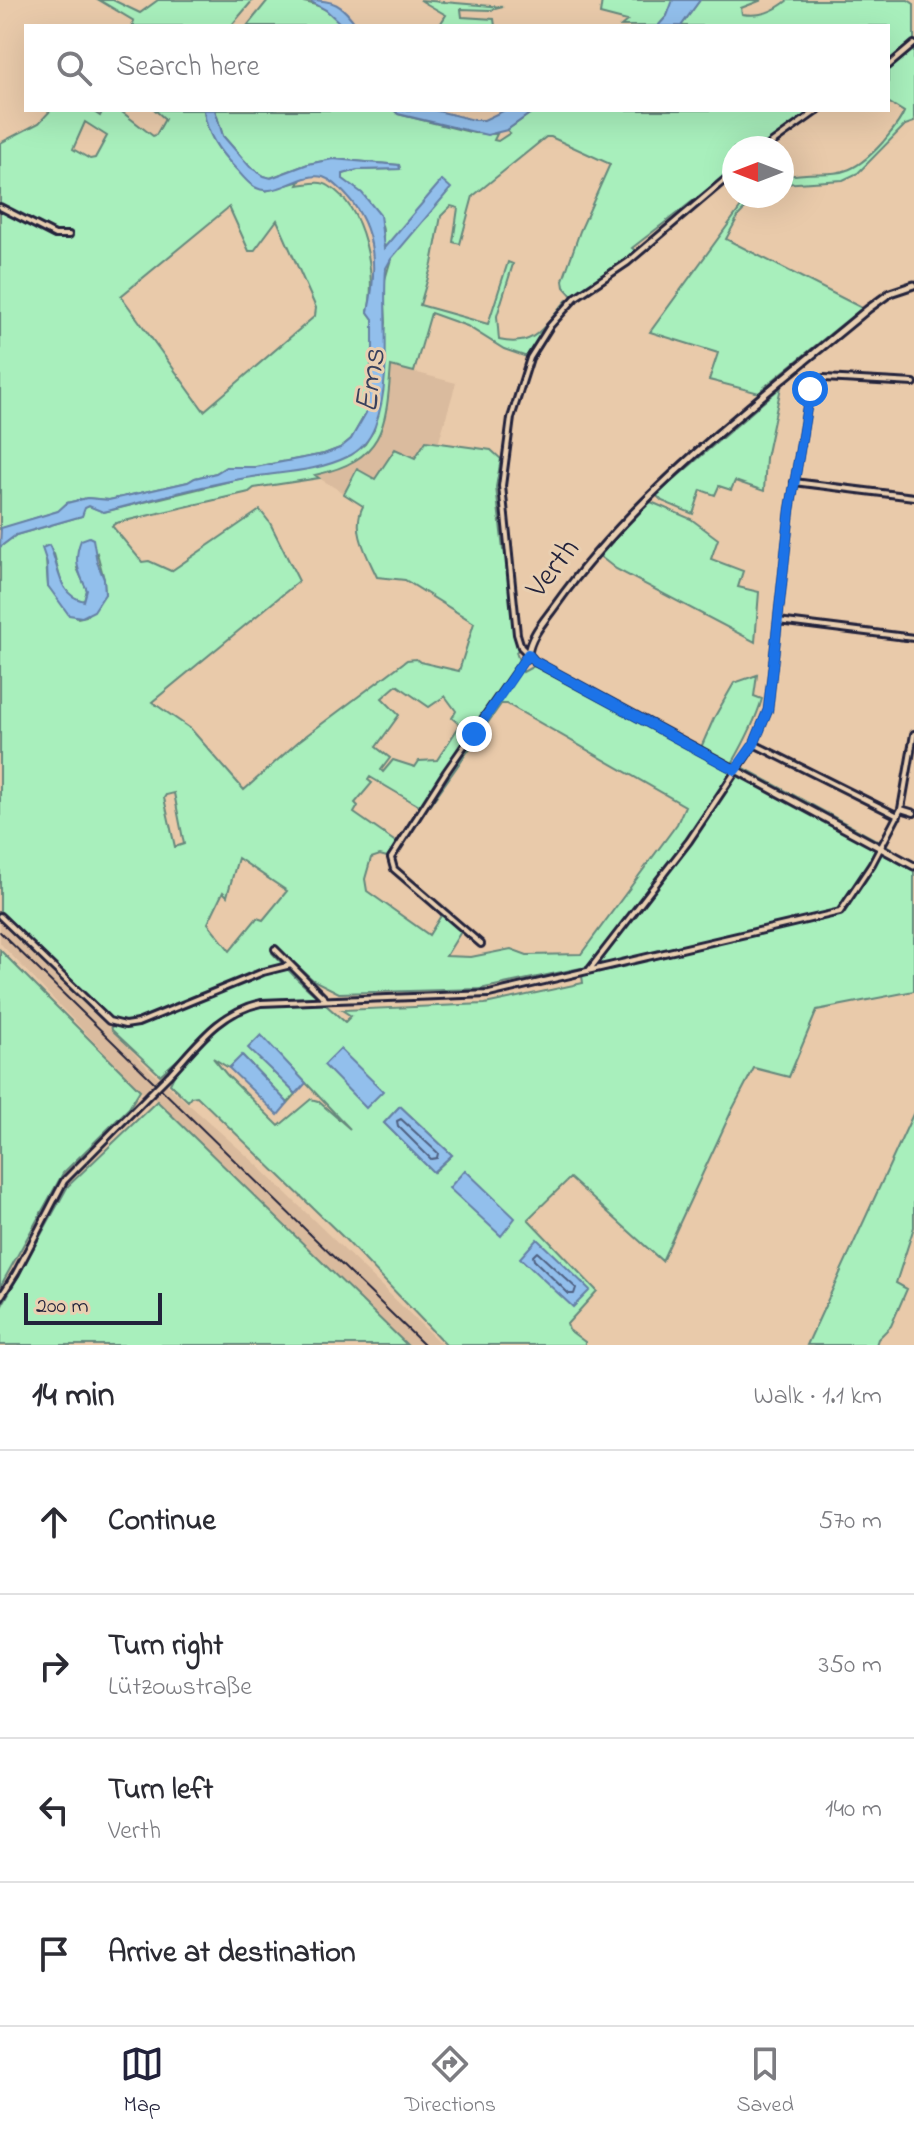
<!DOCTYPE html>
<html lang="en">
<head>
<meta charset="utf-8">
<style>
	body { margin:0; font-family:"Indie Flower",sans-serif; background:#f2f2f3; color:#2b2b33 }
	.compass { position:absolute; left:722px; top:136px; width:72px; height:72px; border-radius:50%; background:#fff; box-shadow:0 8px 32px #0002; rotate:270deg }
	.scale { position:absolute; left:24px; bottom:20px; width:138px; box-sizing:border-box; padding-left:8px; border:4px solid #22223b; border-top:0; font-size:22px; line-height:28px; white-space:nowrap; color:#22223b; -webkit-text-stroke:6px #e9cfb1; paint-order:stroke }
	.stop { position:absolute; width:24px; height:24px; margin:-18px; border:6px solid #1a73e8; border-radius:50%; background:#fff }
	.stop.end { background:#1a73e8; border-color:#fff; box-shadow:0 2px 8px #0008 }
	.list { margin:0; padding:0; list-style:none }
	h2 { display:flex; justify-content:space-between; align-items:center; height:104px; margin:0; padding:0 32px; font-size:34px }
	h2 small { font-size:26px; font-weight:400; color:#7c7c81 }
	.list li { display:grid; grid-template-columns:52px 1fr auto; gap:24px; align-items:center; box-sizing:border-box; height:144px; padding:0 32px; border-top:2px solid #e1e1e2 }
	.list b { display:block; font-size:30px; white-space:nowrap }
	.list p { margin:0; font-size:26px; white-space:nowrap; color:#7c7c81 }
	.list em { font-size:26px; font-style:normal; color:#7c7c81 }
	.icon { flex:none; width:44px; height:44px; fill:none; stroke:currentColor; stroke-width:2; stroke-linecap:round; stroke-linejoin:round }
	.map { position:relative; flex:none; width:914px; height:1345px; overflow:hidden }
	.search { position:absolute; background:#fff; box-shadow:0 8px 32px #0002; left:24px; right:24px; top:24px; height:88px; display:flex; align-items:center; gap:20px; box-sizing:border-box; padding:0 28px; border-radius:0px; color:#7c7c81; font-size:30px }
	.sheet { height:680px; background:#fff }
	nav { display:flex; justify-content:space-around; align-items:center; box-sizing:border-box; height:112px; border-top:2px solid #e1e1e2; background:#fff; font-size:22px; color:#7c7c81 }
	nav a { display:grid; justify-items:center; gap:4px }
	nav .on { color:#22223b }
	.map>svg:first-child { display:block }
	.built { fill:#dabb9e }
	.green { fill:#a8efbc; stroke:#65887c; stroke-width:2; fill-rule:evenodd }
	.water { fill:#92bfec; stroke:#6580a5; stroke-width:2 }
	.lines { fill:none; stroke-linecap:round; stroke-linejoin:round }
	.shore { stroke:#4f6182; stroke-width:2 }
	.street-casing { stroke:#22223b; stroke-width:10 }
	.secondary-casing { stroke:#22223b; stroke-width:11 }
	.street { stroke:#e9cfb1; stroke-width:4 }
	.secondary { stroke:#e9cfb1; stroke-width:5 }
	.rail { stroke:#22223b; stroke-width:2 }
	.street-bridge-casing { stroke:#22223b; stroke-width:10; stroke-linecap:butt }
	.street-bridge { stroke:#e9cfb1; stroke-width:4 }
	.route { stroke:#1a73e8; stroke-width:10 }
	.labels { text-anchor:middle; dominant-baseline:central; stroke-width:6; stroke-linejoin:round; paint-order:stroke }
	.street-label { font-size:32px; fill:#22223b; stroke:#e9cfb1 }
	.water-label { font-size:34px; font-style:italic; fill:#38415e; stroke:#e9cfb1 }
</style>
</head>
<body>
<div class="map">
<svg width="914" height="1345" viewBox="0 0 914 1345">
	<rect width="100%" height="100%" fill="#e9caaa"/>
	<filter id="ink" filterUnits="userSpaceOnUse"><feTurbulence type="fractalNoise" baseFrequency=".0125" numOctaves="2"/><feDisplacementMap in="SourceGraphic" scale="16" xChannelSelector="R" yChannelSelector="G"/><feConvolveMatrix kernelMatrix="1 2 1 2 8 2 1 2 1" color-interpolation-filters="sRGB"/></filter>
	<g filter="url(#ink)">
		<!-- built -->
		<path class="built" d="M391 366 456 383 439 441H426L403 484 360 512 363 505 314 475 351 464 375 442 387 409Z
			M0 921 112 1030 150 1070 254 1162 442 1345H407L157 1101 140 1090 0 943Z"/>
		<!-- green -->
		<path class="green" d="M99 0H113L140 13 158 0H253L231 26H132L134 21Z
			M268 0C298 0 324 0 343 26H247Z
			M420 0 503 7 491 10 461 9 462 17 494 19 495 26H439L446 15Z
			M602 0H673L674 1 667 16 658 26H621L627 21 600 14Z
			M700 0H762L741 8 742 14C760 17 773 12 788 0H908L914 4V40L888 64V26H681Z
			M914 46V122L905 125 858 173 843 180 782 184V177C832 167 843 187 883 142 891 132 899 124 904 112L888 102V68Z
			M51 110H91L100 116 103 110H122V112L153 136 156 135 165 119 155 110H204C209 150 236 168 266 191L300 181 298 185C308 184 320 180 329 186 365 208 377 274 368 312L373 319V352L366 413 351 439 340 448 324 454 255 467H226L216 473 195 478 188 482 109 500 87 498 67 503 59 511 0 529V143L39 123ZM85 122 107 136 95 158 90 159 73 149ZM229 207 249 251H254L277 220 316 308 315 316 204 411 121 296Z
			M215 110H394L398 114 474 133 497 134 494 140 498 141 510 133 507 130 535 110H812L760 148H734V169L632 248 637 252 573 297 564 287 563 280 580 231 610 164 551 137H546L473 196 460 244 453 242 458 208 451 206 441 216 432 264 420 305 488 324 508 262 513 264 497 316 499 340C536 348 543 327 566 301L567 307 530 358 504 349 467 326 431 313 414 372 391 366C386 428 384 460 315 475L319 478 254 488 249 492 116 523 112 526 142 562 149 561 171 571 260 510 270 523 299 581 152 702 191 729 244 790 299 741 407 660 416 659 420 662 459 671 474 623 405 580 377 577C367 555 351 530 363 506L344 494 357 469 375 479 395 449 415 458 426 441 491 450 501 459 496 487 503 550 507 551 521 647 516 652 523 672 534 666 699 752 714 718 734 683 757 675 754 696 762 699C755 722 745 741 733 762L743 765 744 768 891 848 884 855 914 871V991L817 1010 789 1077 754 1068 732 1110 662 1261 570 1178 528 1219 597 1291 567 1324 569 1330 585 1342V1345H446L342 1236 197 1096 191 1097 188 1101 170 1084 185 1053 160 1075 112 1030 109 1016 0 911V547L16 535 82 516 84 508 89 506 104 512 243 478 311 468 351 455 365 444 374 430 386 323 384 283 391 259 387 247 382 244C389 215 363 197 343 179V174L358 170 400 169 399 165 333 159 308 164 270 178 264 176 250 167 223 136ZM45 547 54 554C60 574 59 596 84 601L87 590 77 568 97 553 104 579 105 594 86 616 78 618 48 586ZM397 685 429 707 445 696 456 711 452 718 460 725 437 760 419 761 415 767 393 760 383 772 381 770 390 758 376 747 399 715 382 698ZM501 704H507L685 806 677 824 581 954 527 955 511 949 471 957 446 956 462 930 442 914 429 935 367 891 365 879 371 858 380 855 387 857 397 843 354 813 358 806 355 803 372 783 368 780 370 777 421 807 425 801 430 805ZM174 793 184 844 175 847 164 798 166 795ZM238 858 287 891 263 920 257 918 230 951 208 923 223 892 227 896ZM273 947H277L313 980 339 993 480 989 581 968 583 983 485 1004 342 1010 351 1016 345 1022 297 979 272 953ZM261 1036 350 1129 318 1101 311 1099 279 1126 227 1075 213 1058 229 1068 243 1056 288 1103 296 1094 249 1048ZM400 1106 452 1155 434 1172 384 1123Z
			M749 196H757L739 215 726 239 862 308 762 389 763 394 709 380 718 353 650 332Z
			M781 387 766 458 764 491 735 481 731 490 719 486 715 495 701 490 693 514 662 501 656 495Z
			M651 502 691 519 718 539 711 559 743 571 738 587 759 592 755 642 616 569 598 555 645 505Z
			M0 950 140 1090 129 1108 63 1173 0 1287Z
			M157 1101 407 1345H0V1309L68 1186Z
			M914 1112V1227L896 1283 907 1289 891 1326 878 1339 876 1345H807Z"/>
		<!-- water -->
		<path class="water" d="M308 0C334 0 342 4 357 26H343L326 10Z
			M673 0H700L681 26H658L667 16Z
			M204 110H215L223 136 250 167 264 176 271 178 308 164 333 159 399 165 400 169 357 170 343 174V179L362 193 380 215 384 248 442 180 451 188 391 259 386 268C382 318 393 378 375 426 370 439 360 451 347 457 317 472 279 472 246 478 199 486 150 500 103 512L89 506 85 508 82 516 16 535 0 547 1 528 58 511 67 503 87 498 109 500 188 482 195 478 216 473 226 467H256L324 454 340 448 351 439 366 413 373 352V319L368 312C377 271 377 229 347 196 341 189 332 180 323 177 304 172 283 192 264 190 251 189 243 176 235 168 219 151 206 134 204 110Z
			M394 110H434L474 120H484L505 110H535L507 130 487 135 398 114Z
			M89 537 93 539 97 562 104 579 105 594 94 611 82 617 69 615 48 586 47 563 42 548 49 545C60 565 56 595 84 601L87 590C78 572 73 560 81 540Z
			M261 1035 306 1083 296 1094 248 1048Z
			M340 1049 383 1091 366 1108 324 1065Z
			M242 1055 288 1103 278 1115 229 1068Z
			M400 1106 452 1155 433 1172 384 1123Z
			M465 1170 515 1218 501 1236 449 1188Z
			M537 1239 590 1290 573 1307 520 1258Z"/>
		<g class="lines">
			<!-- shore -->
			<path class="shore" d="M401 1119 438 1153 437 1158 431 1159 398 1126 397 1121Z
				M537 1252 576 1288 574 1294H569L534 1260 533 1256Z"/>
			<defs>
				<path id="street" d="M888 66 914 44
					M765 148 818 110
					M0 207 55 235H69
					M794 482 914 497
					M778 621 914 638
					M754 744 898 816
					M901 809 914 813
					M0 916 109 1021 125 1025 138 1023 263 972 291 965
					M481 944 394 869 391 858 446 772 528 654 521 647 517 634 502 486 511 418 530 358 550 326 576 297 628 262 734 172
					M275 949 326 1000
					M590 969 689 841 754 744 768 710 790 510 810 389 815 381 824 378 914 383
					M169 1075C198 1044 218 1013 261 1003L489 994 840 912 872 864 901 809 914 734
					M0 1298 16 1273 64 1181 150 1094"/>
				<path id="secondary" d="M914 285 890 293 868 309C758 401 638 489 555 606 545 620 530 636 528 654L534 661 914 866"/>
			</defs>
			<!-- street casing -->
			<use href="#street" class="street-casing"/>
			<!-- secondary casing -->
			<use href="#secondary" class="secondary-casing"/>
			<!-- street -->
			<use href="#street" class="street"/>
			<!-- secondary -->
			<use href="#secondary" class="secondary"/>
			<!-- rail -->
			<path class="rail" d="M0 932 424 1345"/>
			<defs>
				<path id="street-bridge" d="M150 1094 169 1075"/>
			</defs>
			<!-- street-bridge casing -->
			<use href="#street-bridge" class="street-bridge-casing"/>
			<!-- street-bridge -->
			<use href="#street-bridge" class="street-bridge"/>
		</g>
	</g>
	<g class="lines" filter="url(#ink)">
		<!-- route -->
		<path class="route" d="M474 734 528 654 534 661 735 770 754 744 768 710 790 510 810 389"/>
	</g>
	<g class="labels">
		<!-- street labels -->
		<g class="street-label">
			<text transform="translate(554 569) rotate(-52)">Verth</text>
		</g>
		<!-- water labels -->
		<g class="water-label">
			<text transform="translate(372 381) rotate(-82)">Ems</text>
		</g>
	</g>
</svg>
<svg class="compass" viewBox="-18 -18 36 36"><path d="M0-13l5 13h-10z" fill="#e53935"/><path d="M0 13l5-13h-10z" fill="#7c7c81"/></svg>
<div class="scale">200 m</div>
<div class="stop" style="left:810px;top:389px"></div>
<div class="stop end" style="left:474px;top:734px"></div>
<div class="search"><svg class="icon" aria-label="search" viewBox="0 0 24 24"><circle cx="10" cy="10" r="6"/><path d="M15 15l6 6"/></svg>Search here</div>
</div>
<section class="sheet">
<h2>14 min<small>Walk · 1.1 km</small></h2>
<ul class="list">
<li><svg class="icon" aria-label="ahead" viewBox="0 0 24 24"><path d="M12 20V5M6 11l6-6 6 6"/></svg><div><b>Continue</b></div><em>570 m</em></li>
<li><svg class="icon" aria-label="right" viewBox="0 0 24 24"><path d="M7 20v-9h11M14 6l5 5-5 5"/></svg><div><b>Turn right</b><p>Lützowstraße</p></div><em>350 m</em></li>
<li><svg class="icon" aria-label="left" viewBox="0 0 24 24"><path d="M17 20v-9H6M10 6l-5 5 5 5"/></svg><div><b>Turn left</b><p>Verth</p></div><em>140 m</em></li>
<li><svg class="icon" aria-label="arrive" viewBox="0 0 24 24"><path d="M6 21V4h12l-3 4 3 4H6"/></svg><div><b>Arrive at destination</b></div></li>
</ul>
</section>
<nav>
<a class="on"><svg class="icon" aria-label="map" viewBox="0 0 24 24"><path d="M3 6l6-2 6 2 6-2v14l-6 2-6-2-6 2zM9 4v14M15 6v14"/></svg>Map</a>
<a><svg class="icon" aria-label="directions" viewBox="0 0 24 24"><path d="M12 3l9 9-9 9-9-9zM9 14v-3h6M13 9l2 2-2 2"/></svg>Directions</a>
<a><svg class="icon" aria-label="saved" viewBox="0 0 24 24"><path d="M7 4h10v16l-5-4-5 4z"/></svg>Saved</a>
</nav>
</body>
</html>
